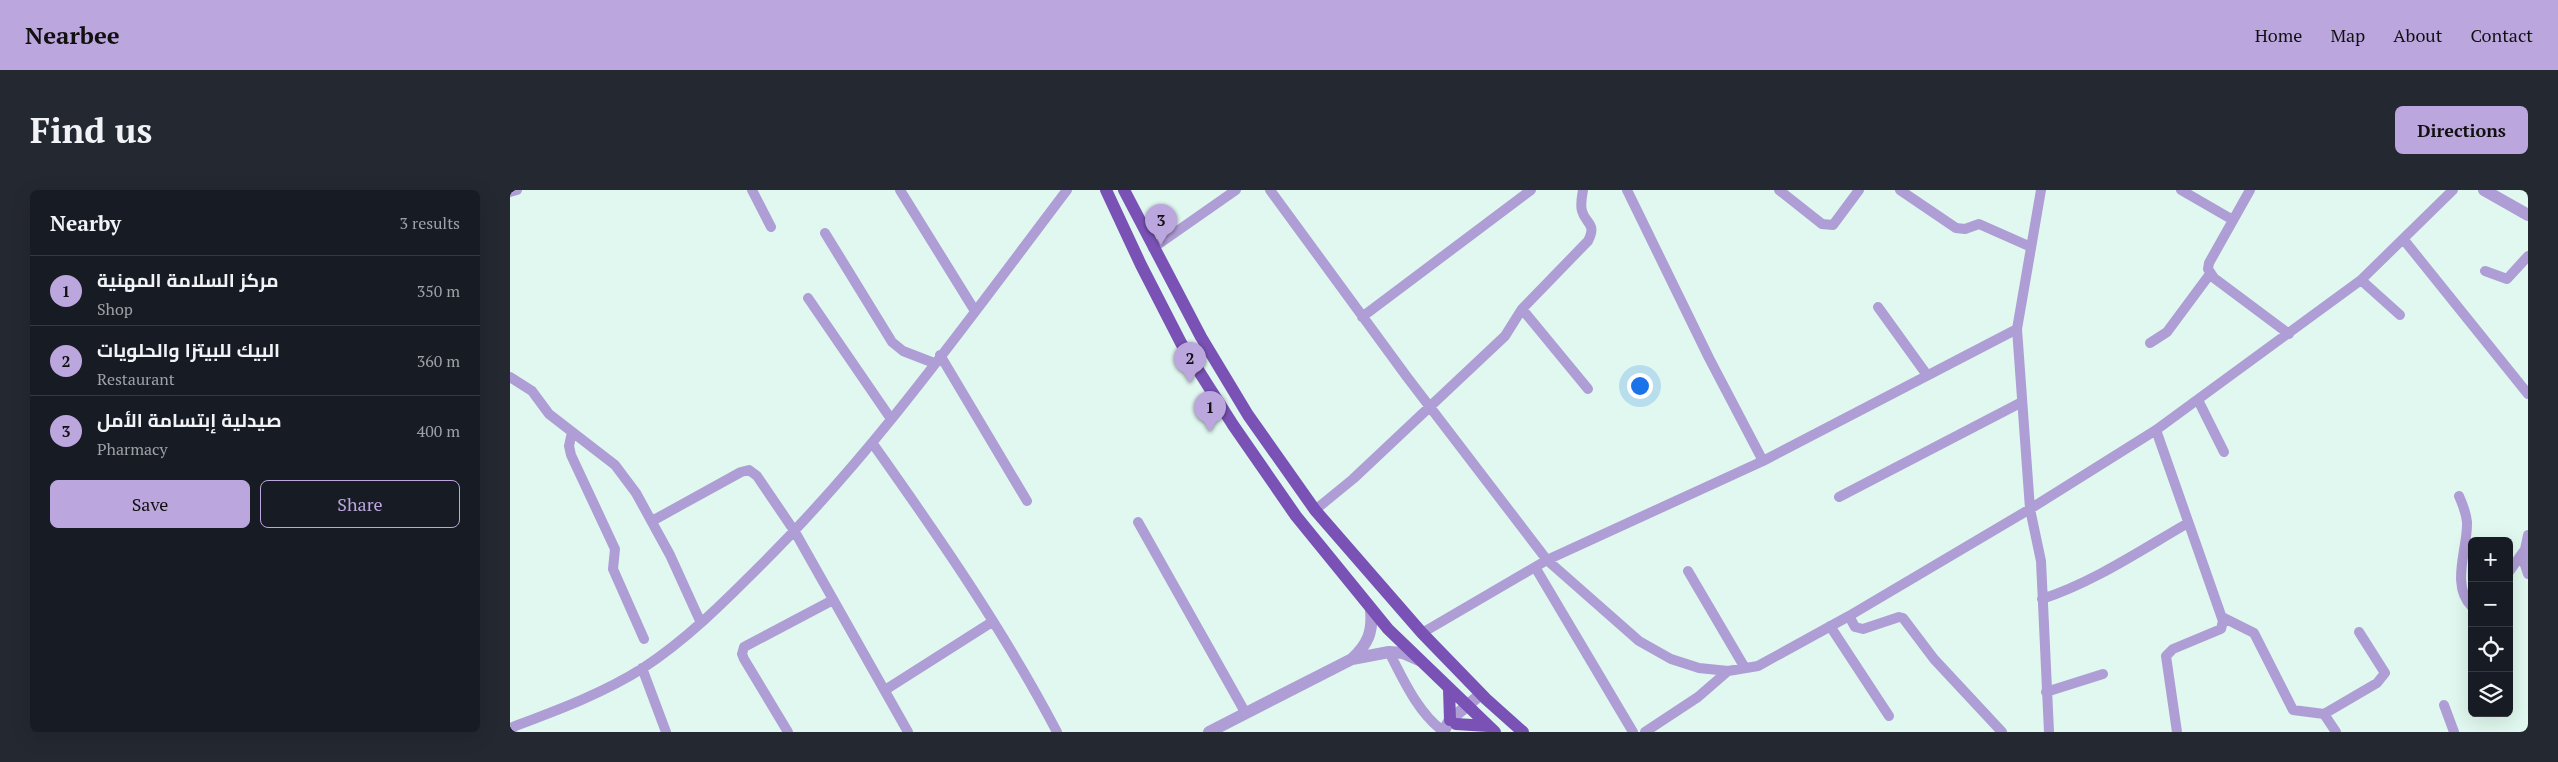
<!DOCTYPE html>
<html lang="en">
<head>
<meta charset="utf-8">
<style>
	body { margin:0; font-family:"PT Serif",Cairo,serif; background:#242831; color:#f1f3f6 }
	.controls { position:absolute; right:15px; bottom:15px; display:grid; overflow:hidden; border-radius:8px; box-shadow:0 5px 20px #0002 }
	.controls button { width:45px; height:45px; display:grid; place-items:center; padding:0; border:0; border-bottom:1px solid #363941; background:#171b24; color:#f1f3f6; font:25px sans-serif }
	.you { position:absolute; left:1129px; top:195px; width:18px; height:18px; margin:-12px; border:4px solid #fff; border-radius:50%; background:#1a73e8; box-shadow:0 0 0 8px #1a73e833 }
	.badge { display:grid; place-items:center; width:32px; height:32px; border-radius:50%; background:#bca6de; color:#111; font-size:16px; font-weight:700 }
	.pin { position:absolute; translate:-50% -41px; filter:drop-shadow(0 1px 2px #0008) }
	.pin::after { content:''; position:absolute; top:26px; width:18px; height:15px; background:inherit; clip-path:polygon(0 0,100% 0,50% 100%) }
	.list { margin:0; padding:0; list-style:none }
	h2 { display:flex; justify-content:space-between; align-items:center; height:65px; margin:0; padding:0 20px; font-size:21px }
	h2 small { font-size:16px; font-weight:400; color:#9ea1a6 }
	.list li { display:grid; grid-template-columns:32px 1fr auto; gap:15px; align-items:center; box-sizing:border-box; height:70px; padding:0 20px; border-top:1px solid #363941 }
	.list b { display:block; font-size:19px; white-space:nowrap }
	.list p { margin:0; font-size:16px; white-space:nowrap; color:#9ea1a6 }
	.list em { font-size:16px; font-style:normal; color:#9ea1a6 }
	.actions { display:flex; gap:10px; padding:15px 20px }
	.actions a { flex:1; padding:11px 0; border:1px solid #bca6de; border-radius:8px; text-align:center; font-size:18px; color:#bca6de }
	.actions .main { background:#bca6de; color:#111 }
	.icon { flex:none; width:28px; height:28px; fill:none; stroke:currentColor; stroke-width:2; stroke-linecap:round; stroke-linejoin:round }
	.map { position:relative; flex:none; width:2018px; height:542px; overflow:hidden; border-radius:8px }
	header { display:flex; align-items:center; gap:30px; box-sizing:border-box; height:70px; padding:0 25px; background:#bca6de; color:#111 }
	header strong { font-size:24px }
	nav { display:flex; gap:28px; margin-inline-start:auto; font-size:18px }
	.intro { display:flex; align-items:center; justify-content:space-between; box-sizing:border-box; height:120px; padding:0 30px }
	h1 { margin:0; font-size:35px }
	.button { padding:12px 22px; border-radius:8px; background:#bca6de; color:#111; font-size:18px; font-weight:700 }
	main { display:flex; gap:30px; padding:0 30px }
	aside { flex:1; background:#171b24; border-radius:8px; box-shadow:0 5px 20px #0002 }
	.map>svg:first-child { display:block }
	.lines { fill:none; stroke-linecap:round; stroke-linejoin:round }
	.minor { stroke:#af9dd5; stroke-width:10 }
	.tertiary { stroke:#af9dd5; stroke-width:12 }
	.primary { stroke:#7a52b6; stroke-width:12 }
</style>
</head>
<body>
<header>
<strong>Nearbee</strong>
<nav><a>Home</a><a>Map</a><a>About</a><a>Contact</a></nav>
</header>
<div class="intro"><h1>Find us</h1><a class="button">Directions</a></div>
<main>
<aside>
<h2>Nearby<small>3 results</small></h2>
<ul class="list">
<li><span class="badge">1</span><div><b>مركز السلامة المهنية</b><p>Shop</p></div><em>350 m</em></li>
<li><span class="badge">2</span><div><b>البيك للبيتزا والحلويات</b><p>Restaurant</p></div><em>360 m</em></li>
<li><span class="badge">3</span><div><b>صيدلية إبتسامة الأمل</b><p>Pharmacy</p></div><em>400 m</em></li>
</ul>
<div class="actions"><a class="main">Save</a><a>Share</a></div>
</aside>
<div class="map">
<svg width="2018" height="542" viewBox="0 0 2018 542">
	<rect width="100%" height="100%" fill="#e0f8ef"/>
	<g class="lines">
		<!-- minor -->
		<path class="minor" d="M242 0 261 37
			M390 0 465 121
			M760 0 897 187 1037 370 1129 451 1161 469 1189 478 1218 481 1248 476 1339 426 1520 319 1646 240 1851 90 1943 0
			M1117 0 1199 168 1253 271
			M1269 0 1312 34 1323 35 1349 0
			M1390 0 1446 38 1455 39 1469 34 1521 57
			M1671 0 1723 30
			M1740 0 1699 73 1698 79 1704 88 1779 144
			M0 2 7 0
			M315 43 382 152 393 161 424 173
			M1894 50 2018 204
			M643 58 726 0
			M1975 81 1997 89 2018 66
			M1851 90 1890 125
			M298 108 381 229
			M1368 117 1417 185
			M1012 119 1078 199
			M852 127 1021 0
			M1507 139 1520 319 1531 371 1539 542
			M1640 153 1657 142 1700 84
			M430 165 517 311
			M0 187 22 201 39 224 105 275 126 303 160 365 191 433
			M1688 210 1714 262
			M1646 240 1713 431 1711 439 1663 459 1656 466 1667 542
			M62 242 59 256 61 265 105 359 103 379 134 449
			M363 254C429 347 494 441 547 542
			M1949 306C1953 315 1956 322 1957 332 1958 359 1940 395 1962 417
			M1329 307 1512 212
			M805 320 843 289 995 146 1012 119 1078 51C1087 33 1076 35 1072 21 1070 14 1072 7 1073 0
			M142 331 231 282 239 280 247 286 285 342 398 542
			M628 332 735 522
			M2018 345 2013 369 2018 384
			M1025 377 1123 542
			M1178 381 1235 478
			M1999 382 2013 362
			M1532 409C1584 392 1631 360 1678 333
			M1339 426 1345 437 1353 439 1389 427 1393 428 1424 469 1492 542
			M1712 427 1744 443 1783 520 1814 524 1826 542
			M1320 436 1379 526
			M912 443 1037 370 1253 271 1507 139 1531 0
			M879 462C893 489 908 523 933 541
			M132 478 156 542
			M375 500 482 432
			M1536 502 1593 484
			M1934 515 1944 542
			M1814 524 1867 493 1875 483 1849 442
			M0 538C45 521 92 504 133 478 176 450 213 413 249 377 365 262 459 129 557 0
			M278 542 234 469 232 464 234 457 323 410
			M1135 542 1188 507 1218 481"/>
		<!-- tertiary -->
		<path class="tertiary" d="M1974 0 2018 25
			M842 469C858 454 863 442 861 420
			M699 542 842 469 879 462 893 463 909 470
			M933 542 940 530 971 504"/>
		<!-- primary -->
		<path class="primary" d="M596 0 631 75 671 153 723 235 786 326 878 439 985 542
			M614 0 691 147 738 225 805 320 912 443 976 509 1013 542
			M939 499 940 530
			M946 534 978 536"/>
	</g>
</svg>
<div class="controls">
<button>+</button>
<button>−</button>
<button><svg class="icon" aria-label="locate" viewBox="0 0 24 24"><circle cx="12" cy="12" r="6"/><path d="M12 2v4M12 18v4M2 12h4M18 12h4"/></svg></button>
<button><svg class="icon" aria-label="layers" viewBox="0 0 24 24"><path d="M12 4l9 5-9 5-9-5zM3 14l9 5 9-5"/></svg></button>
</div>
<div class="you"></div>
<div class="pin badge" style="left:700px;top:242px">1</div>
<div class="pin badge" style="left:680px;top:193px">2</div>
<div class="pin badge" style="left:651px;top:55px">3</div>
</div>
</main>
</body>
</html>
